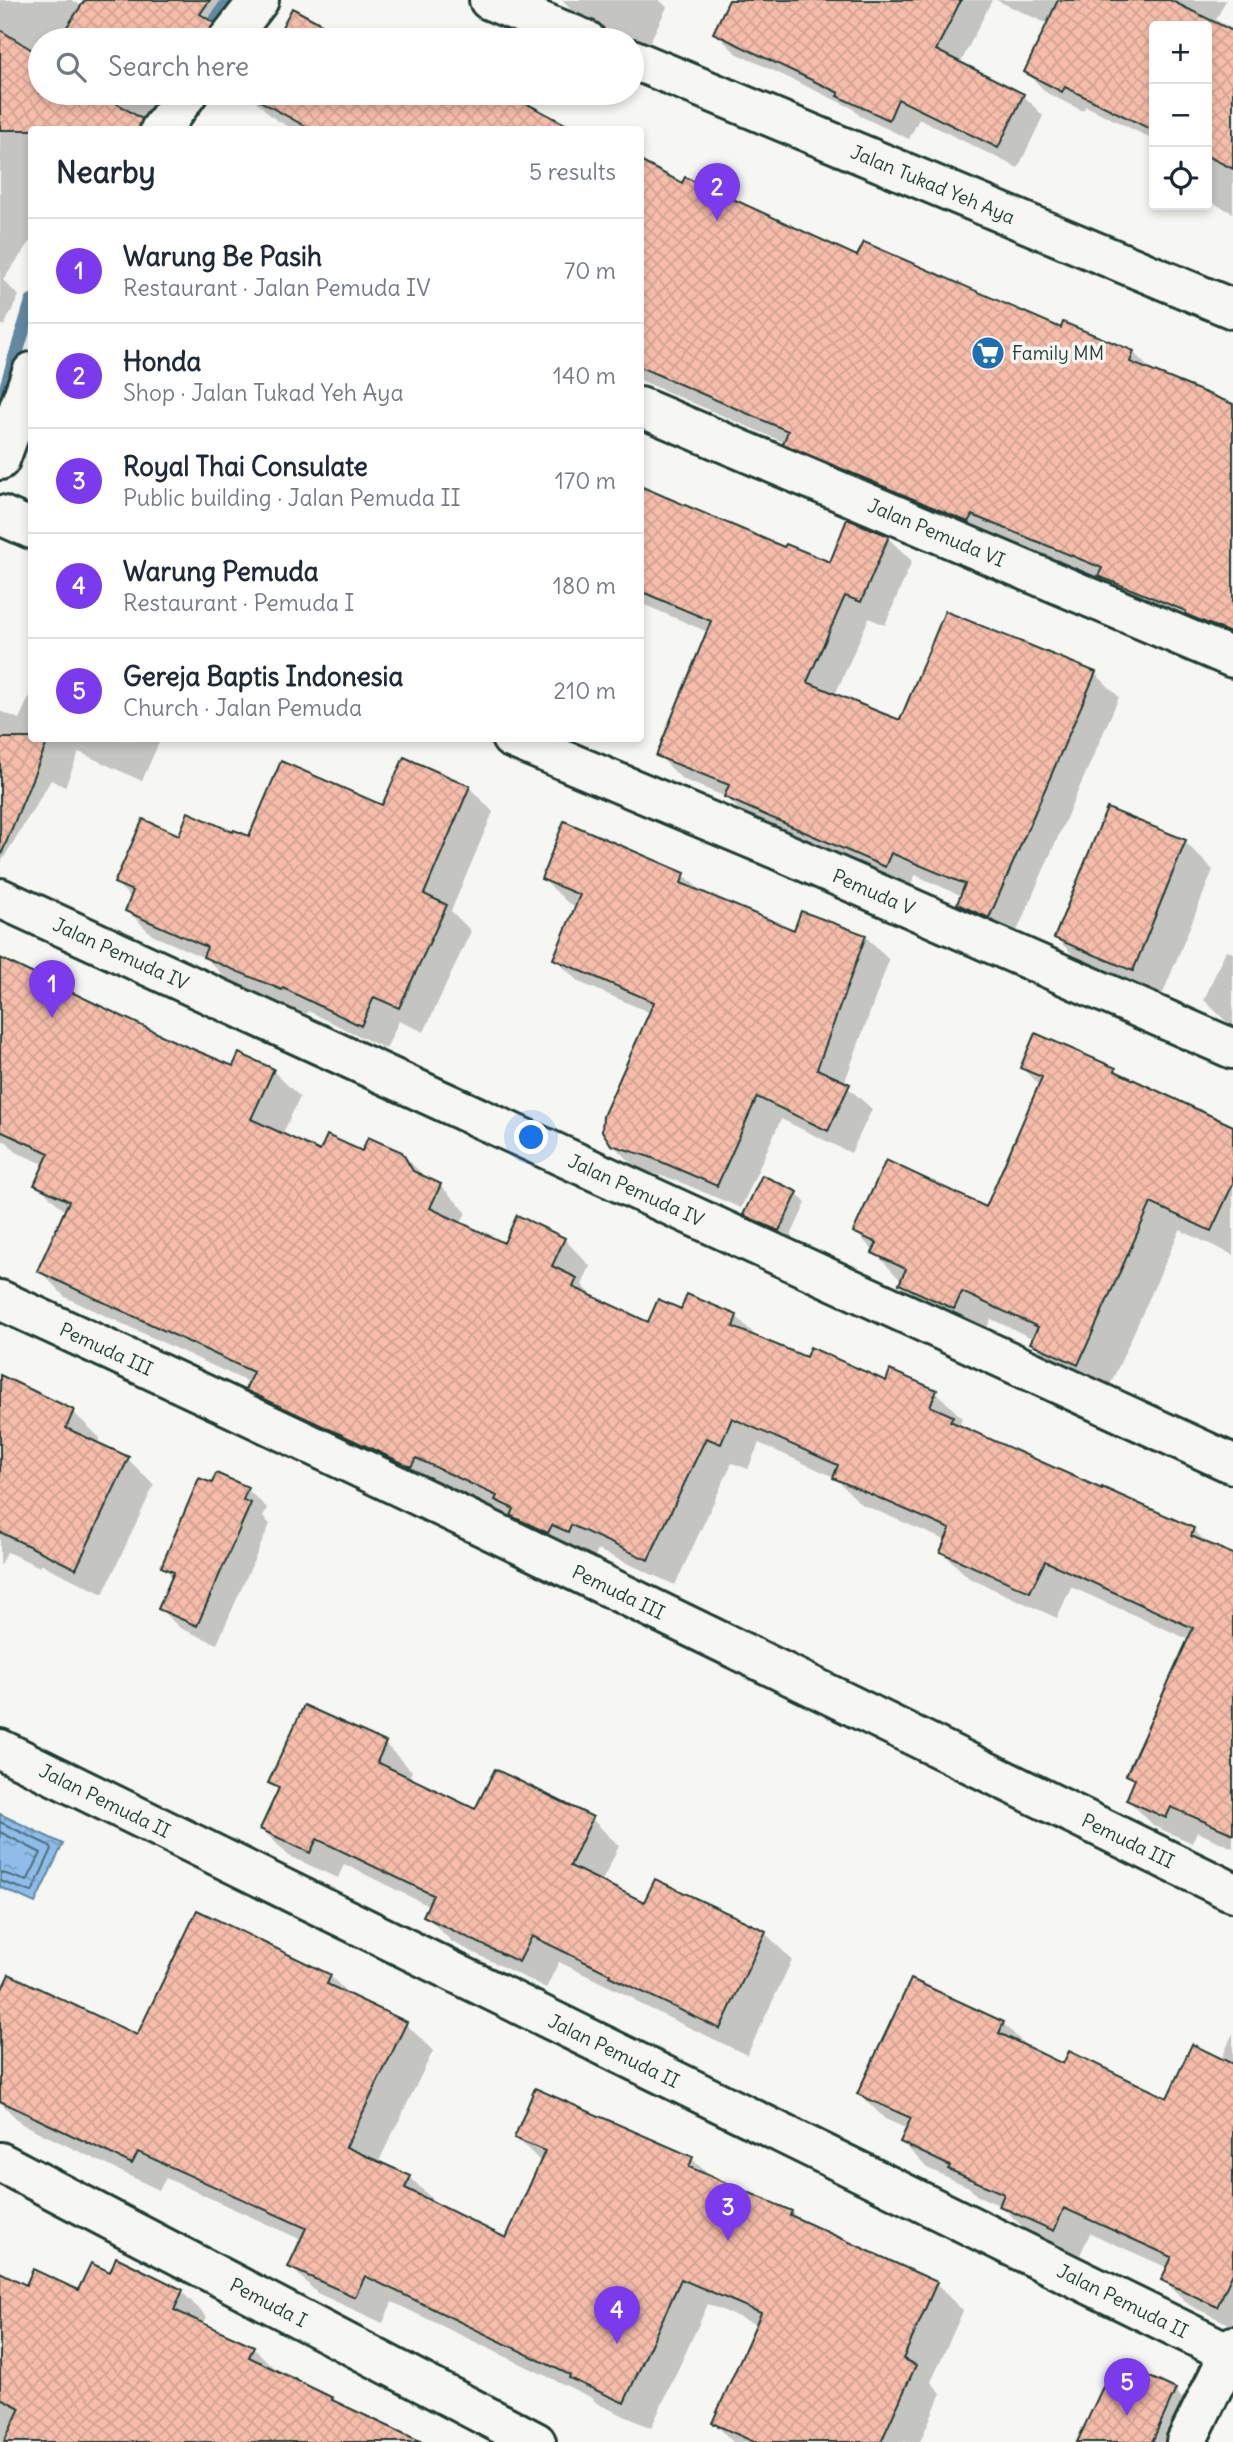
<!DOCTYPE html>
<html lang="en">
<head>
<meta charset="utf-8">
<style>
	body { margin:0; font-family:Delius,sans-serif; background:#f6f6f7; color:#1f2937 }
	.controls { position:absolute; right:21px; top:21px; display:grid; overflow:hidden; border-radius:7px; box-shadow:0 4px 10px #0003 }
	.controls button { width:63px; height:63px; display:grid; place-items:center; padding:0; border:0; border-bottom:2px solid #e0e1e3; background:#fff; color:#1f2937; font:35px sans-serif }
	.you { position:absolute; left:532px; top:1138px; width:24px; height:24px; margin:-18px; border:5px solid #fff; border-radius:50%; background:#1a73e8; box-shadow:0 0 0 10px #1a73e833 }
	.badge { display:grid; place-items:center; width:46px; height:46px; border-radius:50%; background:#7c3aed; color:#fff; font-size:23px; font-weight:700 }
	.pin { position:absolute; translate:-50% -58px; filter:drop-shadow(0 2px 4px #0008) }
	.pin::after { content:''; position:absolute; top:37px; width:24px; height:21px; background:inherit; clip-path:polygon(0 0,100% 0,50% 100%) }
	.list { margin:0; padding:0; list-style:none }
	h2 { display:flex; justify-content:space-between; align-items:center; height:91px; margin:0; padding:0 28px; font-size:30px }
	h2 small { font-size:23px; font-weight:400; color:#747a83 }
	.list li { display:grid; grid-template-columns:46px 1fr auto; gap:21px; align-items:center; box-sizing:border-box; height:105px; padding:0 28px; border-top:2px solid #e0e1e3 }
	.list b { display:block; font-size:26px; white-space:nowrap }
	.list p { margin:0; font-size:23px; white-space:nowrap; color:#747a83 }
	.list em { font-size:23px; font-style:normal; color:#747a83 }
	.icon { flex:none; width:38px; height:38px; fill:none; stroke:currentColor; stroke-width:2; stroke-linecap:round; stroke-linejoin:round }
	.map { position:relative; flex:none; width:1233px; height:2442px; overflow:hidden }
	.search { position:absolute; background:#fff; box-shadow:0 4px 10px #0003; left:28px; top:28px; width:616px; height:77px; display:flex; align-items:center; gap:18px; box-sizing:border-box; padding:0 24px; border-radius:38px; color:#747a83; font-size:26px }
	.panel { position:absolute; background:#fff; box-shadow:0 4px 10px #0003; left:28px; top:126px; width:616px; height:616px; border-radius:7px }
	.map>svg:first-child { display:block }
	.water { fill:url(#water-ripples); stroke:#6289a1; stroke-width:2 }
	.shadow { fill:#0003 }
	.lines { fill:none; stroke-linecap:round; stroke-linejoin:round }
	.shore { stroke:#4c707c; stroke-width:2 }
	.stream { stroke:#6289a1; stroke-width:14 }
	.building { fill:url(#building-cross-hatch); stroke:#1f3d34; stroke-width:2 }
	.street-casing { stroke:#1f3d34; stroke-width:44 }
	.secondary-casing { stroke:#1f3d34; stroke-width:44 }
	.street { stroke:#f6f6f2; stroke-width:38 }
	.secondary { stroke:#f6f6f2; stroke-width:38 }
	.labels { text-anchor:middle; dominant-baseline:central; stroke-width:7; stroke-linejoin:round; paint-order:stroke }
	.street-label { font-size:19px; fill:#1f3d34; stroke:#f6f6f2 }
	.poi-label { font-size:19px; fill:#1f3d34; stroke:#f6f6f2; text-anchor:start }
</style>
</head>
<body>
<div class="map">
<svg width="1233" height="2442" viewBox="0 0 1233 2442">
	<defs>
		<pattern id="water-ripples" width="26" height="14" patternUnits="userSpaceOnUse" patternTransform="scale(1.75)"><rect width="26" height="14" fill="#8fbce9"/><path d="M2 4q2-2 4 0t4 0M15 11q2-2 4 0t4 0" fill="none" stroke="#749abe"/></pattern>
		<pattern id="building-cross-hatch" width="8" height="8" patternUnits="userSpaceOnUse" patternTransform="scale(1.75)"><rect width="8" height="8" fill="#f5bdaa"/><path d="M0 0l8 8M0 8l8-8" fill="none" stroke="#d2a393"/></pattern>
	</defs>
	<rect width="100%" height="100%" fill="#f6f6f2"/>
	<filter id="ink" filterUnits="userSpaceOnUse"><feTurbulence type="fractalNoise" baseFrequency=".0143" numOctaves="2"/><feDisplacementMap in="SourceGraphic" scale="14" xChannelSelector="R" yChannelSelector="G"/><feConvolveMatrix kernelMatrix="1 2 1 2 8 2 1 2 1" color-interpolation-filters="sRGB"/></filter>
	<g filter="url(#ink)">
		<!-- water -->
		<path class="water" d="M0 1814 63 1844 35 1903 0 1887Z"/>
		<!-- shadow -->
		<path class="shadow" d="M0 0H72L89 11 96 0H240L227 40H40V93H160L140 123 147 130H32V239L3 280 19 296 4 326 0 324Z
			M562 0H659L667 7 645 52 632 40H622L581 21Z
			M731 0H992L960 64 1023 95 1043 116 1018 168 919 119 909 139 860 116 852 108 736 53 715 33Z
			M996 0H1226L1216 20 1233 29V213L1207 200V26H1154V140L1086 106 1083 111 1047 93 1026 72 1048 24Z
			M248 93H481L492 99 495 93H504L572 130H294L272 117Z
			M640 163 683 185 858 258 1062 331 1133 352 1155 374 1233 405V647L1124 600 1109 584 996 538 810 468 786 443 640 380Z
			M640 488 785 550 831 565 888 538 912 561 885 625 869 618 835 695 901 722 1095 673 1119 697 1013 940 983 928 959 904 962 896 915 875 909 889 750 821 726 797 682 779 658 755 708 632 640 603Z
			M32 691V738L160 740 142 781 79 752 65 787 51 780 0 864V711L19 719Z
			M469 787 493 812 451 911 471 931 424 1032 399 1021 386 1049 308 1011 307 1014 230 982 207 959 152 935 127 910 132 899 116 883 179 837 234 834 250 838Z
			M1185 842 1213 870 1161 998 1085 966 1056 938Z
			M684 875 703 893 795 932 865 936 889 960 844 1084 872 1109 851 1153 781 1119 741 1208 675 1180 636 1168 612 1144 651 1013 579 982 555 959 577 907 567 902 543 879Z
			M1226 950 1233 953V1028L1204 1000Z
			M0 960 175 1044 234 1068 240 1055 273 1071 300 1097 282 1135 321 1153H401L427 1179 440 1185 466 1212 460 1225 505 1245 564 1239 590 1266 582 1285 598 1301 649 1325 682 1311 736 1316 760 1340 807 1359 887 1383 936 1392 962 1418 959 1425 963 1429 1193 1529 1211 1547 1233 1556V1848L1197 1832 1192 1843 1154 1826 1128 1800 1136 1783 1128 1775 1190 1640 1071 1587 1057 1618 969 1578 942 1552 947 1541 861 1504 834 1477 759 1443 748 1469 732 1463 675 1585 598 1550 594 1558 578 1550 574 1559 539 1542 514 1517 443 1484 438 1492 274 1416 247 1389 250 1383 65 1297 39 1270 66 1212 36 1184 46 1165 16 1152 7 1142 0 1140Z
			M1022 1068 1115 1069 1123 1077 1233 1128V1255L1180 1230 1107 1392 1061 1371 1032 1343 1034 1339 991 1319 983 1336 930 1312 855 1231 987 1210 1040 1086Z
			M797 1194 806 1203 789 1240 755 1224 745 1215Z
			M0 1377 73 1412 100 1438 97 1444 128 1459 154 1485 103 1594 41 1564 40 1567 7 1552 0 1566Z
			M217 1476 247 1489 267 1508 263 1517 270 1524 217 1644 180 1628 160 1609 173 1577 163 1567Z
			M305 1707 385 1744 412 1771 409 1779 476 1812 495 1771 592 1819 619 1846 601 1883 645 1904 765 1933 792 1960 747 2055 638 2003 633 1998 559 1962 546 1988 452 1942 425 1915 429 1906 344 1864 338 1878 289 1856 262 1829 279 1791 270 1782Z
			M330 1976 352 1997 406 2024 433 2051 378 2163 410 2177 437 2204 507 2240 542 2163 516 2137 692 2159 712 2178 791 2212 800 2221 936 2284 963 2311 931 2382 941 2393 920 2442H733L714 2423 757 2325 708 2304 651 2428 598 2404 590 2397 392 2302 383 2323 317 2293 291 2267 302 2240 166 2178 159 2190 22 2124 0 2102V1997L138 2037Z
			M1003 2023 1029 2049 1064 2067 1168 2101 1221 2060 1233 2033V2326L1189 2305 1163 2279 1168 2268 1090 2233 1080 2255 1027 2231 1001 2206 976 2195 969 2187 927 2168 902 2142 907 2129 885 2119 859 2093Z
			M0 2274 27 2287 79 2292 111 2274 182 2292 207 2317 203 2325 253 2347 278 2372 332 2399 339 2405 417 2442H0Z
			M1116 2363 1175 2391 1202 2418 1191 2442H1079Z"/>
		<g class="lines">
			<!-- shore -->
			<path class="shore" d="M0 1822 50 1846 52 1849 32 1892 0 1881
				M0 1832 41 1853 27 1881 0 1872"/>
			<!-- stream -->
			<path class="stream" d="M203 40 229 0
				M2 401 32 301"/>
		</g>
		<!-- building -->
		<path class="building" d="M85 0H210L200 14 214 23 207 40H58Z
			M729 0H961L936 50 1024 94 998 148 898 99 889 120 837 96 839 93 713 33Z
			M1058 0H1170L1233 31V169L1207 156V26H1154V131L1065 87 1062 92 1024 72Z
			M292 8 351 40H275Z
			M0 30 40 55V93H100L142 119 139 130H0Z
			M246 93H507L576 130H312Z
			M640 161 682 183 685 177 857 256 864 242 1061 328 1063 322 1134 351 1130 362 1233 404V634L1185 614 1186 611 1098 576 1102 568 972 515 968 522 783 444 788 431 640 367Z
			M640 486 784 547 786 544 830 562 847 519 889 536 861 602 845 596 807 682 877 711 900 720 945 611 1096 672 989 918 957 904 965 884 891 853 885 867 724 797 729 785 656 756 711 621 640 591Z
			M0 738H49L1 855H0Z
			M404 757 470 786 424 894 447 905 399 1008 374 997 361 1026 283 988 282 990 203 957 207 947 125 911 133 891 114 883 143 819 179 835 188 812 233 832 234 830 249 836 281 761 382 805Z
			M1107 808 1186 840 1133 971 1054 938Z
			M564 821 685 873 681 883 794 930 801 911 866 935 817 1069 850 1084 828 1131 757 1097 717 1186 650 1157 611 1145 602 1131 603 1116 654 1002 553 959 580 895 541 879Z
			M0 958 176 1042 233 1066 239 1053 274 1069 251 1119 320 1151 327 1135 362 1151 368 1137 402 1152 413 1171 441 1184 430 1208 504 1243 517 1215 565 1238 552 1266 577 1278 573 1287 648 1322 658 1299 681 1309 687 1294 737 1315 733 1327 806 1357 810 1347 886 1381 890 1370 937 1390 930 1406 953 1416 950 1421 1102 1489V1487L1194 1528 1191 1536 1233 1554V1834L1171 1807 1166 1818 1126 1800 1135 1779 1126 1775 1193 1628 1045 1561 1030 1592 940 1552 950 1529 833 1478 838 1465 732 1418 721 1444 706 1438 648 1560 571 1525 568 1532 552 1525 548 1533 511 1516 514 1509 495 1500 497 1496 416 1458 411 1467 245 1390 253 1372 37 1271 69 1201 34 1185 49 1153 0 1131Z
			M1035 1033 1116 1068 1115 1071 1233 1126V1184L1211 1231 1151 1203 1078 1365 1030 1343 1038 1327 962 1292 954 1309 899 1284 906 1269 872 1253 877 1243 853 1232 886 1160 986 1207 1042 1077 1020 1068Z
			M762 1175 798 1192 779 1231 743 1215Z
			M0 1375 74 1410 66 1428 129 1457 76 1569 0 1532Z
			M216 1473 248 1487 243 1500 251 1503 197 1626 158 1609 174 1572 161 1567 199 1478 212 1483Z
			M304 1705 386 1742 377 1762 475 1809 495 1769 593 1817 570 1866 644 1902 655 1879 766 1931 720 2029 609 1976 610 1974 532 1936 519 1962 423 1916 433 1895 317 1839 310 1853 260 1829 279 1788 268 1783Z
			M197 1910 331 1975 327 1984 407 2022 346 2147 411 2176 405 2188 506 2238 545 2151 514 2138 535 2088 693 2157 689 2167 792 2211 790 2215 937 2282 903 2359 916 2365 881 2442H754L712 2423 761 2313 681 2279 624 2403 569 2378 570 2375 365 2276 355 2297 288 2267 306 2228 138 2152 132 2164 0 2101V1993L9 1974 137 2035Z
			M911 1979 1004 2022 999 2033 1063 2064 1069 2051 1167 2098 1192 2044 1233 2064V2273L1217 2307 1161 2280 1172 2257 1064 2208 1054 2231 999 2206 1004 2194 948 2169 950 2166 900 2142 911 2118 857 2094Z
			M116 2257 183 2290 174 2310 254 2346 249 2357 333 2398 332 2400 422 2442H4L20 2408 0 2398V2272L26 2285 33 2269 78 2290 91 2263 110 2272Z
			M1115 2361 1176 2389 1152 2442H1077Z"/>
		<g class="lines">
			<defs>
				<g id="street">
					<path d="M228 40 259 0"/>
					<path d="M160 130 188 93"/>
					<path id="s1" d="M640 407 1233 658"/>
					<path d="M0 460 32 372"/>
					<path d="M0 515 32 529"/>
					<path id="s2" d="M511 738 776 849 1233 1049"/>
					<path id="s3" d="M0 898 1233 1464"/>
					<path id="s4" d="M0 1300C415 1489 823 1692 1233 1892"/>
					<path id="s5" d="M0 1749 1233 2355"/>
					<path id="s6" d="M0 2162 536 2442"/>
				</g>
				<g id="secondary">
					<path d="M489 0 586 40"/>
					<path id="s7" d="M632 59 1233 309"/>
					<path d="M1186 2442 1233 2346"/>
				</g>
			</defs>
			<!-- street casing -->
			<use href="#street" class="street-casing"/>
			<!-- secondary casing -->
			<use href="#secondary" class="secondary-casing"/>
			<!-- street -->
			<use href="#street" class="street"/>
			<!-- secondary -->
			<use href="#secondary" class="secondary"/>
		</g>
	</g>
	<!-- icons -->
	<defs>
		<symbol id="supermarket-disc" viewBox="-11 -11 22 22"><circle r="9.5" fill="#1f6fb2" stroke="#f6f6f2"/><path d="M-6-5.5h2.5l.6 2H6L4.5 2H-2.5L-4.4-4H-6ZM-1.5 3.2a1.3 1.3 0 1 0 .1 0ZM3 3.2a1.3 1.3 0 1 0 .1 0Z" fill="#fff"/></symbol>
	</defs>
	<g fill-rule="evenodd">
		<use href="#supermarket-disc" x="969" y="334" width="38" height="38"/>
	</g>
	<g class="labels">
		<!-- street labels -->
		<g class="street-label">
			<text stroke="none"><textPath href="#s7" startOffset="326">Jalan Tukad Yeh Aya</textPath></text>
			<text stroke="none"><textPath href="#s1" startOffset="322">Jalan Pemuda VI</textPath></text>
			<text stroke="none"><textPath href="#s2" startOffset="394">Pemuda V</textPath></text>
			<text stroke="none"><textPath href="#s3" startOffset="133">Jalan Pemuda IV</textPath></text>
			<text stroke="none"><textPath href="#s3" startOffset="700">Jalan Pemuda IV</textPath></text>
			<text stroke="none"><textPath href="#s4" startOffset="117">Pemuda III</textPath></text>
			<text stroke="none"><textPath href="#s4" startOffset="684">Pemuda III</textPath></text>
			<text stroke="none"><textPath href="#s5" startOffset="117">Jalan Pemuda II</textPath></text>
			<text stroke="none"><textPath href="#s4" startOffset="1251">Pemuda III</textPath></text>
			<text stroke="none"><textPath href="#s5" startOffset="684">Jalan Pemuda II</textPath></text>
			<text stroke="none"><textPath href="#s5" startOffset="1251">Jalan Pemuda II</textPath></text>
			<text stroke="none"><textPath href="#s6" startOffset="303">Pemuda I</textPath></text>
		</g>
		<!-- poi labels -->
		<g class="poi-label">
			<text x="1012" y="353">Family MM</text>
		</g>
	</g>
</svg>
<div class="controls">
<button>+</button>
<button>−</button>
<button><svg class="icon" aria-label="locate" viewBox="0 0 24 24"><circle cx="12" cy="12" r="6"/><path d="M12 2v4M12 18v4M2 12h4M18 12h4"/></svg></button>
</div>
<div class="you"></div>
<div class="pin badge" style="left:52px;top:1018px">1</div>
<div class="pin badge" style="left:717px;top:221px">2</div>
<div class="pin badge" style="left:728px;top:2241px">3</div>
<div class="pin badge" style="left:617px;top:2344px">4</div>
<div class="pin badge" style="left:1127px;top:2416px">5</div>
<div class="search"><svg class="icon" aria-label="search" viewBox="0 0 24 24"><circle cx="10" cy="10" r="6"/><path d="M15 15l6 6"/></svg>Search here</div>
<section class="panel">
<h2>Nearby<small>5 results</small></h2>
<ul class="list">
<li><span class="badge">1</span><div><b>Warung Be Pasih</b><p>Restaurant · Jalan Pemuda IV</p></div><em>70 m</em></li>
<li><span class="badge">2</span><div><b>Honda</b><p>Shop · Jalan Tukad Yeh Aya</p></div><em>140 m</em></li>
<li><span class="badge">3</span><div><b>Royal Thai Consulate</b><p>Public building · Jalan Pemuda II</p></div><em>170 m</em></li>
<li><span class="badge">4</span><div><b>Warung Pemuda</b><p>Restaurant · Pemuda I</p></div><em>180 m</em></li>
<li><span class="badge">5</span><div><b>Gereja Baptis Indonesia</b><p>Church · Jalan Pemuda</p></div><em>210 m</em></li>
</ul>
</section>
</div>
</body>
</html>
